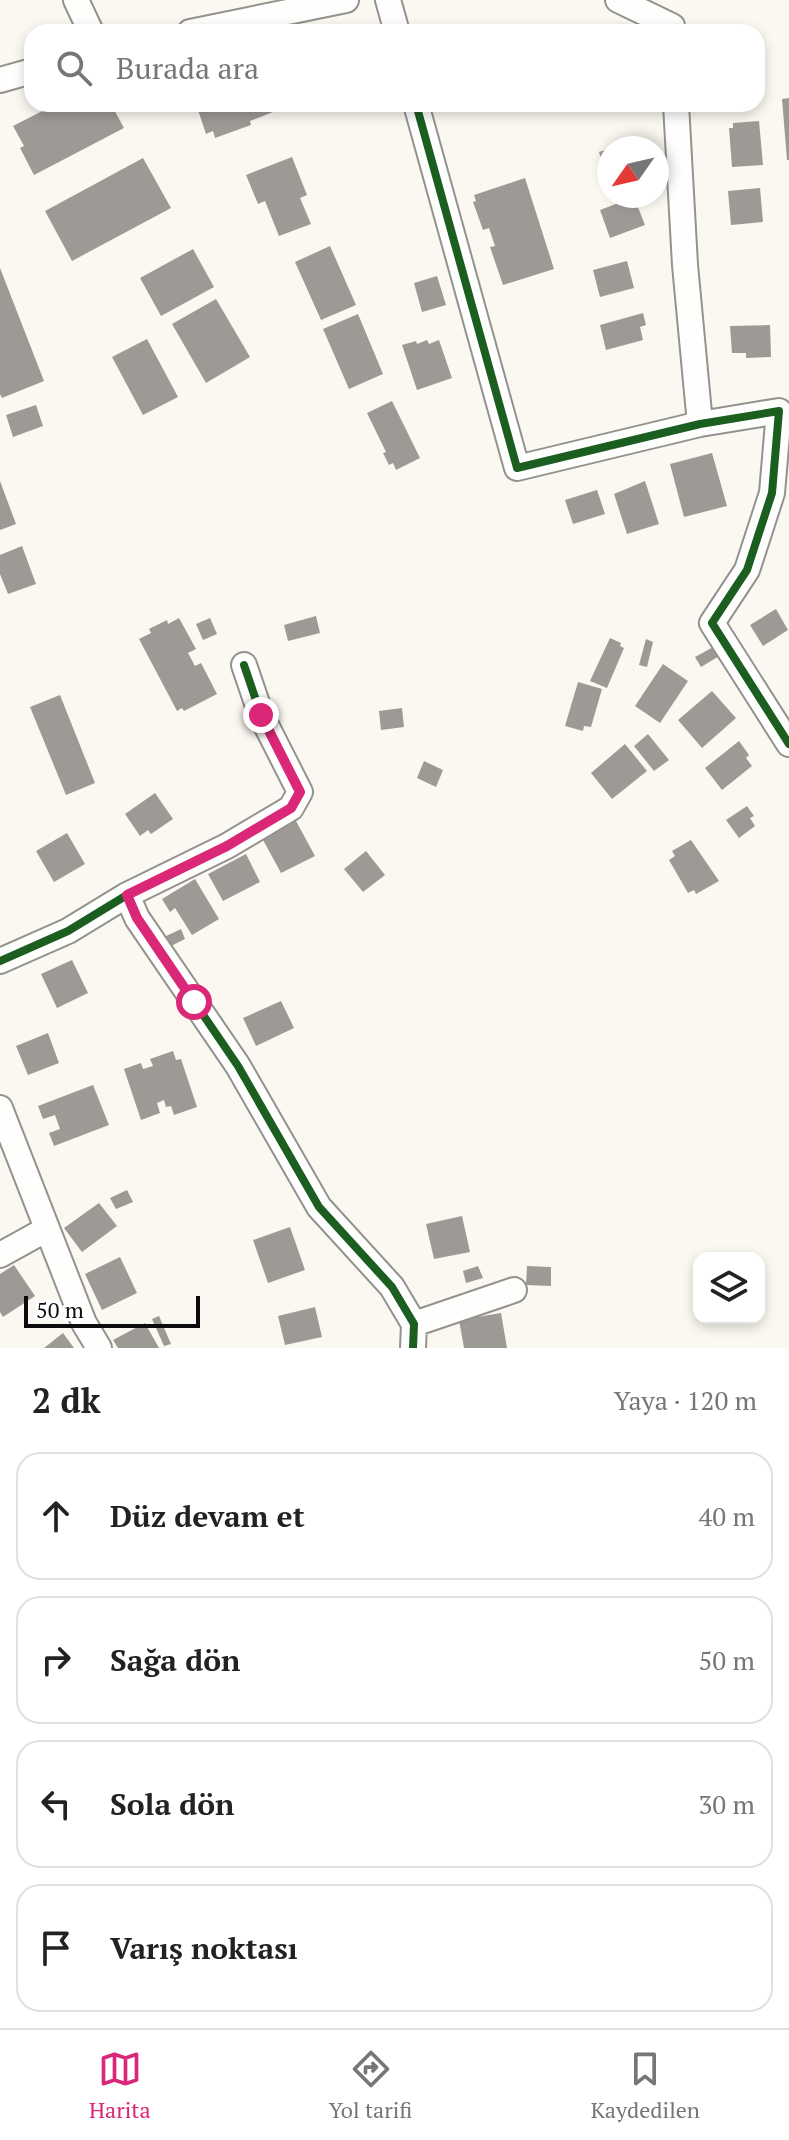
<!DOCTYPE html>
<html lang="tr">
<head>
<meta charset="utf-8">
<style>
	body { margin:0; font-family:"PT Serif",serif; background:#f2f2f2; color:#222 }
	.controls { position:absolute; right:24px; bottom:24px; display:grid; overflow:hidden; border-radius:16px; box-shadow:0 4px 12px #0003 }
	.controls button { width:72px; height:72px; display:grid; place-items:center; padding:0; border:0; border-bottom:2px solid #e0e0e0; background:#fff; color:#222; font:40px sans-serif }
	.compass { position:absolute; left:597px; top:136px; width:72px; height:72px; border-radius:50%; background:#fff; box-shadow:0 4px 12px #0003; rotate:236deg }
	.scale { position:absolute; left:24px; bottom:20px; width:176px; box-sizing:border-box; padding-left:8px; border:4px solid #0c0c0c; border-top:0; font-size:22px; line-height:28px; white-space:nowrap; color:#0c0c0c; -webkit-text-stroke:6px #fff; paint-order:stroke }
	.stop { position:absolute; width:24px; height:24px; margin:-18px; border:6px solid #db2777; border-radius:50%; background:#fff }
	.stop.end { background:#db2777; border-color:#fff; box-shadow:0 2px 8px #0008 }
	.list { margin:0; padding:0; list-style:none }
	h2 { display:flex; justify-content:space-between; align-items:center; height:104px; margin:0; padding:0 32px; font-size:34px }
	h2 small { font-size:26px; font-weight:400; color:#767676 }
	.list li { display:grid; grid-template-columns:52px 1fr auto; gap:24px; align-items:center; box-sizing:border-box; height:128px; margin:0 16px 16px; padding:0 16px; border:2px solid #e0e0e0; border-radius:24px }
	.list b { display:block; font-size:30px; white-space:nowrap }
	.list em { font-size:26px; font-style:normal; color:#767676 }
	.icon { flex:none; width:44px; height:44px; fill:none; stroke:currentColor; stroke-width:2; stroke-linecap:round; stroke-linejoin:round }
	.map { position:relative; flex:none; width:789px; height:1348px; overflow:hidden }
	.search { position:absolute; background:#fff; box-shadow:0 4px 12px #0003; left:24px; right:24px; top:24px; height:88px; display:flex; align-items:center; gap:20px; box-sizing:border-box; padding:0 28px; border-radius:24px; color:#767676; font-size:30px }
	.sheet { height:680px; background:#fff }
	nav { display:flex; justify-content:space-around; align-items:center; box-sizing:border-box; height:112px; border-top:2px solid #e0e0e0; background:#fff; font-size:22px; color:#767676 }
	nav a { display:grid; justify-items:center; gap:4px }
	nav .on { color:#db2777 }
	.map>svg:first-child { display:block }
	.building { fill:#9d9a96 }
	.lines { fill:none; stroke-linecap:round; stroke-linejoin:round }
	.minor-casing { stroke:#93928f; stroke-width:28 }
	.minor { stroke:#fefefd; stroke-width:24 }
	.cycleway-casing { stroke:#fff; stroke-width:13 }
	.cycleway { stroke:#1b5e20; stroke-width:8 }
	.route { stroke:#db2777; stroke-width:10 }
</style>
</head>
<body>
<div class="map">
<svg width="789" height="1348" viewBox="0 0 789 1348">
	<rect width="100%" height="100%" fill="#faf8f0"/>
	<!-- building -->
	<path class="building" d="M789 98V160H787L782 99Z
		M56 104H111L124 128 34 175 20 148 24 146 13 126Z
		M196 104H271L273 112 250 121 251 125 215 138 213 131 206 134Z
		M759 121 763 165 732 167 729 128H733V123Z
		M638 139 641 148H613Z
		M609 149V181H608L599 152Z
		M292 157 307 195 300 198 311 224 279 236 265 201 258 204 246 175Z
		M143 158 171 208 72 261 45 211Z
		M525 178 554 269 503 285 490 247 495 246 489 228 483 230 473 202 476 201 474 195Z
		M760 188 763 222 731 225 728 191Z
		M634 197 645 225 610 238 600 210Z
		M330 246 356 305 321 320 295 262Z
		M193 249 214 287 161 316 140 278Z
		M627 261 634 288 600 297 593 270Z
		M0 268 44 381 2 398 0 394Z
		M437 276 446 305 422 312 414 283Z
		M216 299 250 357 206 383 172 324Z
		M643 313 646 325 640 327 643 340 606 350 600 325Z
		M358 314 383 374 349 389 323 329Z
		M770 325 771 357 746 358V353H732L730 326Z
		M147 339 178 397 143 415 112 357Z
		M427 340 429 344 439 340 452 378 417 390 402 345 416 341 417 344Z
		M392 401 420 458 396 470 393 463 389 465 383 453 386 452 367 413Z
		M36 405 43 426 13 437 6 415Z
		M712 453 727 506 684 517 670 464Z
		M0 481 16 524 0 530Z
		M645 481 659 524 627 534 614 494Z
		M597 490 605 514 573 524 565 500Z
		M22 546 36 584 8 594 0 574V555Z
		M776 609 788 630 763 646 750 625Z
		M316 616 320 633 288 641 284 625Z
		M179 618 196 649 188 653 195 666 201 663 217 694 184 711 182 708 177 711 139 639 151 633 149 629 167 620 168 624Z
		M210 618 217 634 203 640 196 624Z
		M610 638 621 643 620 646 624 648 607 688 590 681Z
		M646 639 653 642 647 667 639 665Z
		M715 646 721 655 701 667 695 657Z
		M663 664 688 681 660 723 635 706Z
		M578 682 602 689 591 727 584 726 583 731 565 726Z
		M712 691 736 718 702 748 678 720Z
		M60 695 95 783 66 795 30 707Z
		M402 708 404 727 381 730 379 711Z
		M648 734 669 760 654 771 634 746Z
		M739 741 749 755 746 758 752 766 722 790 705 768Z
		M625 744 647 771 612 799 591 773Z
		M424 761 443 770 436 787 417 778Z
		M155 793 173 819 151 834 148 830 140 836 125 814Z
		M747 806 754 816 750 818 755 826 739 838 726 820Z
		M296 821 315 856 281 873 262 838Z
		M67 833 85 864 54 882 36 851Z
		M691 840 719 881 696 894 694 890 688 893 669 860 675 856 672 851Z
		M366 851 385 875 363 892 344 869Z
		M246 854 260 882 223 901 208 874Z
		M195 879 219 919 192 935 175 908 170 912 162 899Z
		M181 929 185 939 169 947 164 937Z
		M72 960 88 993 57 1008 41 974Z
		M281 1001 294 1028 256 1046 243 1018Z
		M48 1033 59 1063 28 1075 16 1046Z
		M173 1051 176 1060 181 1059 197 1107 174 1115 171 1106 166 1107 164 1100 157 1103 160 1113 141 1120 124 1069 141 1063 143 1069 153 1066 150 1059Z
		M93 1085 109 1125 54 1146 49 1133 60 1129 55 1115 43 1119 38 1106Z
		M127 1190 133 1202 116 1209 110 1198Z
		M99 1203 117 1226 82 1252 64 1228Z
		M462 1216 470 1252 434 1259 426 1224Z
		M290 1227 305 1270 268 1283 253 1240Z
		M120 1257 137 1293 102 1310 85 1274Z
		M14 1265 35 1296 3 1317 0 1312V1274Z
		M478 1266 483 1278 466 1283 463 1271Z
		M527 1266 551 1267V1286L526 1285Z
		M315 1307 322 1337 285 1345 278 1316Z
		M501 1313 507 1348H464L459 1320Z
		M159 1316 171 1344 164 1346 152 1319Z
		M145 1323 159 1348H118L113 1340Z
		M63 1333 74 1348H44Z"/>
	<g class="lines">
		<defs>
			<path id="minor" d="M76 0 91 32
				M388 0 397 32
				M618 0 672 26V32
				M190 32 346 0
				M0 80 32 71
				M416 104 517 468 700 424 779 411 772 493 747 570 712 623 789 744
				M676 104 685 265 700 424
				M127 895 137 918 238 1066 319 1207 392 1287 414 1324 413 1348
				M0 961 68 931 127 895 227 846 291 808 300 792 261 715 244 665
				M0 1108 84 1323 99 1348
				M0 1255 47 1229
				M414 1324 514 1290"/>
		</defs>
		<!-- minor casing -->
		<use href="#minor" class="minor-casing"/>
		<!-- minor -->
		<use href="#minor" class="minor"/>
		<defs>
			<path id="cycleway" d="M416 104 517 468 700 424 779 411 772 493 747 570 712 623 789 744
				M127 895 137 918 238 1066 319 1207 392 1287 414 1324 413 1348
				M0 961 68 931 127 895 227 846 291 808 300 792 261 715 244 665"/>
		</defs>
		<!-- cycleway casing -->
		<use href="#cycleway" class="cycleway-casing"/>
		<!-- cycleway -->
		<use href="#cycleway" class="cycleway"/>
	</g>
	<g class="lines">
		<!-- route -->
		<path class="route" d="M194 1002 137 918 127 895 227 846 291 808 300 792 261 715"/>
	</g>
</svg>
<div class="controls">
<button><svg class="icon" aria-label="layers" viewBox="0 0 24 24"><path d="M12 4l9 5-9 5-9-5zM3 14l9 5 9-5"/></svg></button>
</div>
<svg class="compass" viewBox="-18 -18 36 36"><path d="M0-13l5 13h-10z" fill="#e53935"/><path d="M0 13l5-13h-10z" fill="#767676"/></svg>
<div class="scale">50 m</div>
<div class="stop" style="left:194px;top:1002px"></div>
<div class="stop end" style="left:261px;top:715px"></div>
<div class="search"><svg class="icon" aria-label="search" viewBox="0 0 24 24"><circle cx="10" cy="10" r="6"/><path d="M15 15l6 6"/></svg>Burada ara</div>
</div>
<section class="sheet">
<h2>2 dk<small>Yaya · 120 m</small></h2>
<ul class="list">
<li><svg class="icon" aria-label="ahead" viewBox="0 0 24 24"><path d="M12 20V5M6 11l6-6 6 6"/></svg><div><b>Düz devam et</b></div><em>40 m</em></li>
<li><svg class="icon" aria-label="right" viewBox="0 0 24 24"><path d="M7 20v-9h11M14 6l5 5-5 5"/></svg><div><b>Sağa dön</b></div><em>50 m</em></li>
<li><svg class="icon" aria-label="left" viewBox="0 0 24 24"><path d="M17 20v-9H6M10 6l-5 5 5 5"/></svg><div><b>Sola dön</b></div><em>30 m</em></li>
<li><svg class="icon" aria-label="arrive" viewBox="0 0 24 24"><path d="M6 21V4h12l-3 4 3 4H6"/></svg><div><b>Varış noktası</b></div></li>
</ul>
</section>
<nav>
<a class="on"><svg class="icon" aria-label="map" viewBox="0 0 24 24"><path d="M3 6l6-2 6 2 6-2v14l-6 2-6-2-6 2zM9 4v14M15 6v14"/></svg>Harita</a>
<a><svg class="icon" aria-label="directions" viewBox="0 0 24 24"><path d="M12 3l9 9-9 9-9-9zM9 14v-3h6M13 9l2 2-2 2"/></svg>Yol tarifi</a>
<a><svg class="icon" aria-label="saved" viewBox="0 0 24 24"><path d="M7 4h10v16l-5-4-5 4z"/></svg>Kaydedilen</a>
</nav>
</body>
</html>
